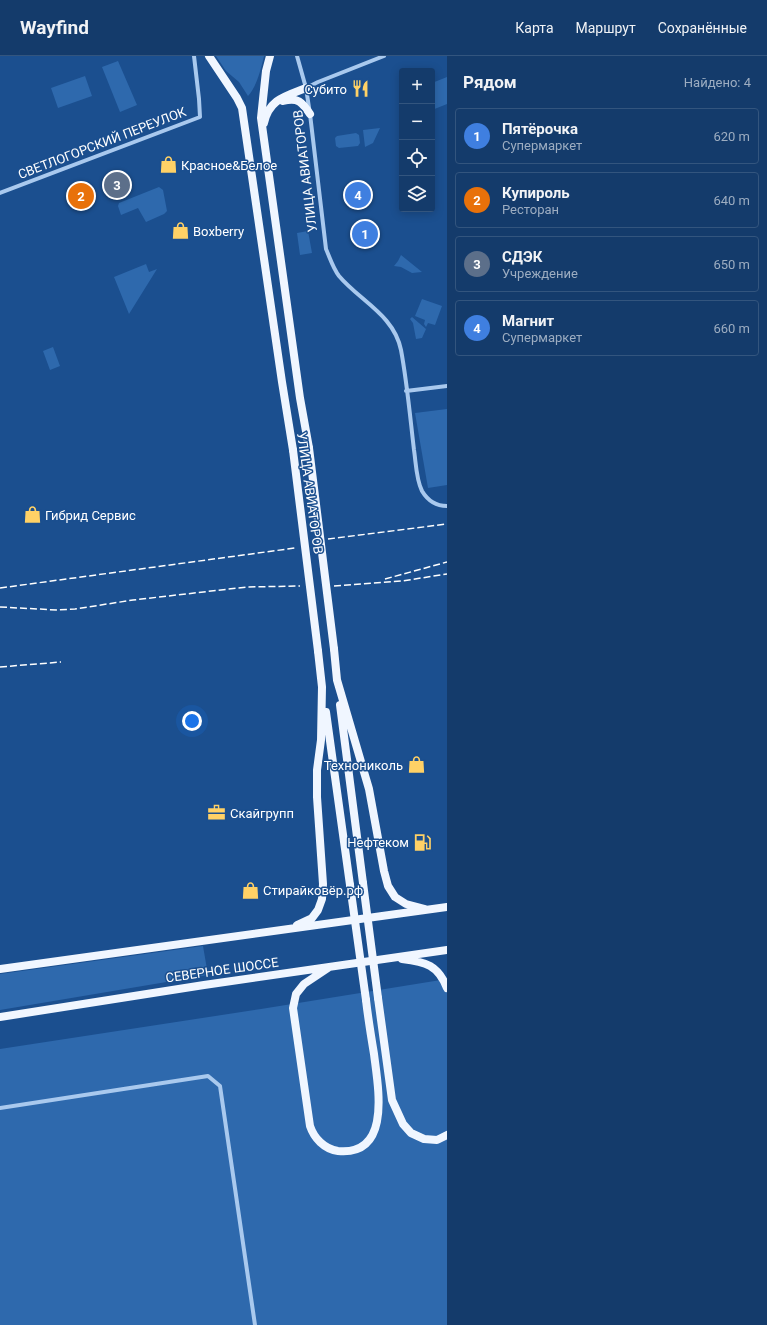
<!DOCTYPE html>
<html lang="ru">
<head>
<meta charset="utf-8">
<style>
	body { margin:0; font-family:Roboto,sans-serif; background:#214673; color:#f1f3f6 }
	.controls { position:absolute; right:12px; top:12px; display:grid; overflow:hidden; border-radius:4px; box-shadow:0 2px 10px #0003 }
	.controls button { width:36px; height:36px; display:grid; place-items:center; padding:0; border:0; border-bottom:1px solid #33557e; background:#143b6b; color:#f1f3f6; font:20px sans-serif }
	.you { position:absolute; left:192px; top:665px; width:14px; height:14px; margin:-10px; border:3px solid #fff; border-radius:50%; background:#1a73e8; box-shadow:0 0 0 6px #1a73e833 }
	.badge { display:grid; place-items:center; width:26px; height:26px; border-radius:50%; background:#8c9099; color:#fff; font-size:13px; font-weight:700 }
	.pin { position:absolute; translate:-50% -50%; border:2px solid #fff; box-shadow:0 1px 4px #0006 }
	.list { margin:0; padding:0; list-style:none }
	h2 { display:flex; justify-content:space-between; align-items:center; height:52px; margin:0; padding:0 16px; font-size:17px }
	h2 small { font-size:13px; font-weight:400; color:#9dadc1 }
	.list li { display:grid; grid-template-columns:26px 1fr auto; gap:12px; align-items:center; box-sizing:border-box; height:56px; margin:0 8px 8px; padding:0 8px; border:1px solid #33557e; border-radius:4px }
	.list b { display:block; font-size:15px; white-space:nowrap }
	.list p { margin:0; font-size:13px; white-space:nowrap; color:#9dadc1 }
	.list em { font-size:13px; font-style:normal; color:#9dadc1 }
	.icon { flex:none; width:22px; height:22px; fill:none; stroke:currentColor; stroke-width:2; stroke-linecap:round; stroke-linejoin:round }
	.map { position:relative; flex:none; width:447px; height:1269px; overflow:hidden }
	header { display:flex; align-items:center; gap:24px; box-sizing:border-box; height:56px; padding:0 20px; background:#143b6b; border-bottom:1px solid #33557e }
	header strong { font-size:19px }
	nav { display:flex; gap:22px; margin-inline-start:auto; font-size:14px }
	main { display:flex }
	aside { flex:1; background:#143b6b }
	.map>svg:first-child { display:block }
	.green { fill:#2e69ad }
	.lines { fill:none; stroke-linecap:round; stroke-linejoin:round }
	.street { stroke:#a9c9ee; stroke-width:4 }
	.primary { stroke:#f0f6ff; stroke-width:8 }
	.rail { stroke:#fff; stroke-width:1.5; stroke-dasharray:7 3; stroke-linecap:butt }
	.primary-bridge { stroke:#f0f6ff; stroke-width:8 }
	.labels { text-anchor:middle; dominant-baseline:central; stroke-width:3; stroke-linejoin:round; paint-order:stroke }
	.poi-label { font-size:13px; fill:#fff; stroke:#1b4f8f; text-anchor:start }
	.street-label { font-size:13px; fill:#fff; stroke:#1b4f8f }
</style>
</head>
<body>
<header>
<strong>Wayfind</strong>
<nav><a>Карта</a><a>Маршрут</a><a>Сохранённые</a></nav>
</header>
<main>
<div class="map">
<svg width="447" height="1269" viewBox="0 0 447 1269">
	<rect width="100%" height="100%" fill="#1b4f8f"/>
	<!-- green -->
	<path class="green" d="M216 0H264C261 13 257 30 248 40L239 26 226 15Z
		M118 5 137 49 120 56 102 11Z
		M85 20 92 40 58 52 51 32Z
		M447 21V48L432 54V27Z
		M380 72 373 87 365 91 363 74Z
		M356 77 359 79 360 87 358 90 339 92 336 90 335 82 337 80Z
		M159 131 163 134 167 155 164 158 146 166 138 152 121 159 118 150 119 147Z
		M308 175 312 197 300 199 297 177Z
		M401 199 422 216 412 217 401 211 394 210 398 205Z
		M146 208 149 216 157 213 129 258 114 221Z
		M422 243 442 250 435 269 428 267 426 271 424 268 425 264 415 260Z
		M412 261 426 273 422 282 416 283 413 267 410 263Z
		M53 291 60 310 50 314 43 295Z
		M447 353V429L428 432 415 357Z
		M203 890 208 919 0 954V918Z
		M447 923V1269H0V993L261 953Z"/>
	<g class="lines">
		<!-- street -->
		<path class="street" d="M297 0 306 32 310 58 326 193C330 202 333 212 339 220 360 245 394 259 401 294 407 326 410 360 414 394 416 407 416 423 422 435 428 445 436 450 447 450
			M306 32 318 26 384 0
			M0 137 200 61 199 43 194 0
			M406 335 447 330
			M0 1052 208 1020 220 1030 255 1269"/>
		<!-- primary -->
		<path class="primary" d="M209 0 237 42 242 52 282 326 293 394
			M270 0 266 15 261 62 300 342 309 392
			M283 45C298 41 302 46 310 58
			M264 67C269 43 286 40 306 32
			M334 593 337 624 369 733 384 815 388 830 395 841 406 848 425 853
			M340 649 363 827
			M326 656 350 829
			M297 869 312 862 318 854 322 843 323 828 317 741V714L321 684 322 631 318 595
			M402 903C426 906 438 909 447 932
			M328 912 304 928 296 938 293 952 310 1070C314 1082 324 1093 338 1095 392 1100 378 1031 374 998 371 980 368 962 366 944
			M0 913 447 851
			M378 942 392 1044 403 1068 411 1077 424 1083 437 1084 447 1079
			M0 961 204 929 447 894"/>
		<!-- rail -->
		<path class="rail" d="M328 483 447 468
			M385 523 447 506
			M334 530 402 525 447 518
			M0 532 295 492
			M0 551 57 554 75 553 133 544 247 531 300 530
			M0 611 61 606"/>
		<!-- primary-bridge -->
		<path class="primary-bridge" d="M309 392 334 593
			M293 394 318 595
			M363 827 378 942
			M350 829 366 944"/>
	</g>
	<!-- icons -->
	<defs>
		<symbol id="restaurant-bare" viewBox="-9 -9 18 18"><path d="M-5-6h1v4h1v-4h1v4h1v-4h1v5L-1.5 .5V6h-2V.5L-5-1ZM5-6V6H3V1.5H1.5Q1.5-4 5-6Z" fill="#ffd166" stroke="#1b4f8f" stroke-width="2.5" paint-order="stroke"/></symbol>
		<symbol id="shop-bare" viewBox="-9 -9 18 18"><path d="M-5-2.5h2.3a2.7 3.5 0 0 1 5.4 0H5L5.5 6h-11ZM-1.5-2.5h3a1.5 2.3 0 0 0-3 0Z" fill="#ffd166" stroke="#1b4f8f" stroke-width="2.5" paint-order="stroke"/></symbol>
		<symbol id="office-bare" viewBox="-9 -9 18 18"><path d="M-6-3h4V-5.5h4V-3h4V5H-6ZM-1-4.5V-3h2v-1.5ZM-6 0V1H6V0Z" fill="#ffd166" stroke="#1b4f8f" stroke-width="2.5" paint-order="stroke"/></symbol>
		<symbol id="fuel-bare" viewBox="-9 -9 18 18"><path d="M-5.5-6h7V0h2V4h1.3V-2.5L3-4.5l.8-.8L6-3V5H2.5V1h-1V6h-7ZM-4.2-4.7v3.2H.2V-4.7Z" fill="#ffd166" stroke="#1b4f8f" stroke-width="2.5" paint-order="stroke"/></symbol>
	</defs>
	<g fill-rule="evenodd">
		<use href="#restaurant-bare" x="348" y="20" width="25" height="25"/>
		<use href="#shop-bare" x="156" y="96" width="25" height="25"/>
		<use href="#shop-bare" x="168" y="162" width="25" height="25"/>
		<use href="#shop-bare" x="20" y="446" width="25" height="25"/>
		<use href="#shop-bare" x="404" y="696" width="25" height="25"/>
		<use href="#office-bare" x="204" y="744" width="25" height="25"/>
		<use href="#fuel-bare" x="410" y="774" width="25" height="25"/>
		<use href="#shop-bare" x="238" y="822" width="25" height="25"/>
	</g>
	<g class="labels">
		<!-- poi labels -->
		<g class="poi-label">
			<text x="347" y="33" text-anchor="end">Субито</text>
			<text x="181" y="109">Красное&amp;Белое</text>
			<text x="193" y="175">Boxberry</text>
			<text x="45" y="459">Гибрид Сервис</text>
			<text x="403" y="709" text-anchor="end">Технониколь</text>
			<text x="230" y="757">Скайгрупп</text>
			<text x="409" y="786" text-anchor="end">Нефтеком</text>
			<text x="263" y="834">Стирайковёр.рф</text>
		</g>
		<!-- street labels -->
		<g class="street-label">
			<text transform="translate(102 87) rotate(-21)">СВЕТЛОГОРСКИЙ ПЕРЕУЛОК</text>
			<text transform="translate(305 115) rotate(-97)">УЛИЦА АВИАТОРОВ</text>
			<text transform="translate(310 437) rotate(82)">УЛИЦА АВИАТОРОВ</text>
			<text transform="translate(222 914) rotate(-8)">СЕВЕРНОЕ ШОССЕ</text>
		</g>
	</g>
</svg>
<div class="controls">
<button>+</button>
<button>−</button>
<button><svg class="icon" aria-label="locate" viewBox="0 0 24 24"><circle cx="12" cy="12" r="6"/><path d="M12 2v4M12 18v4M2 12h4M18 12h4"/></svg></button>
<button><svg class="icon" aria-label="layers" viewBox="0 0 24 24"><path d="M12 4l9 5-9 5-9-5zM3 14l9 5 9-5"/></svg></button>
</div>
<div class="you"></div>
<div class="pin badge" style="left:365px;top:178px;background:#3f7fe0">1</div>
<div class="pin badge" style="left:81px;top:140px;background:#e8710a">2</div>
<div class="pin badge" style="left:117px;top:129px;background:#5c6f8a">3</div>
<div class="pin badge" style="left:358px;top:139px;background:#3f7fe0">4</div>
</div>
<aside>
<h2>Рядом<small>Найдено: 4</small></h2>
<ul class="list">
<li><span class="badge" style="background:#3f7fe0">1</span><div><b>Пятёрочка</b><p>Супермаркет</p></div><em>620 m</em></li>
<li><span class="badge" style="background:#e8710a">2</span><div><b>Купироль</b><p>Ресторан</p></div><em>640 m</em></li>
<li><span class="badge" style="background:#5c6f8a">3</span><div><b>СДЭК</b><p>Учреждение</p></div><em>650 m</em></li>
<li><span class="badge" style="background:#3f7fe0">4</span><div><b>Магнит</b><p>Супермаркет</p></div><em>660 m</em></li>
</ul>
</aside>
</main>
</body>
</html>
